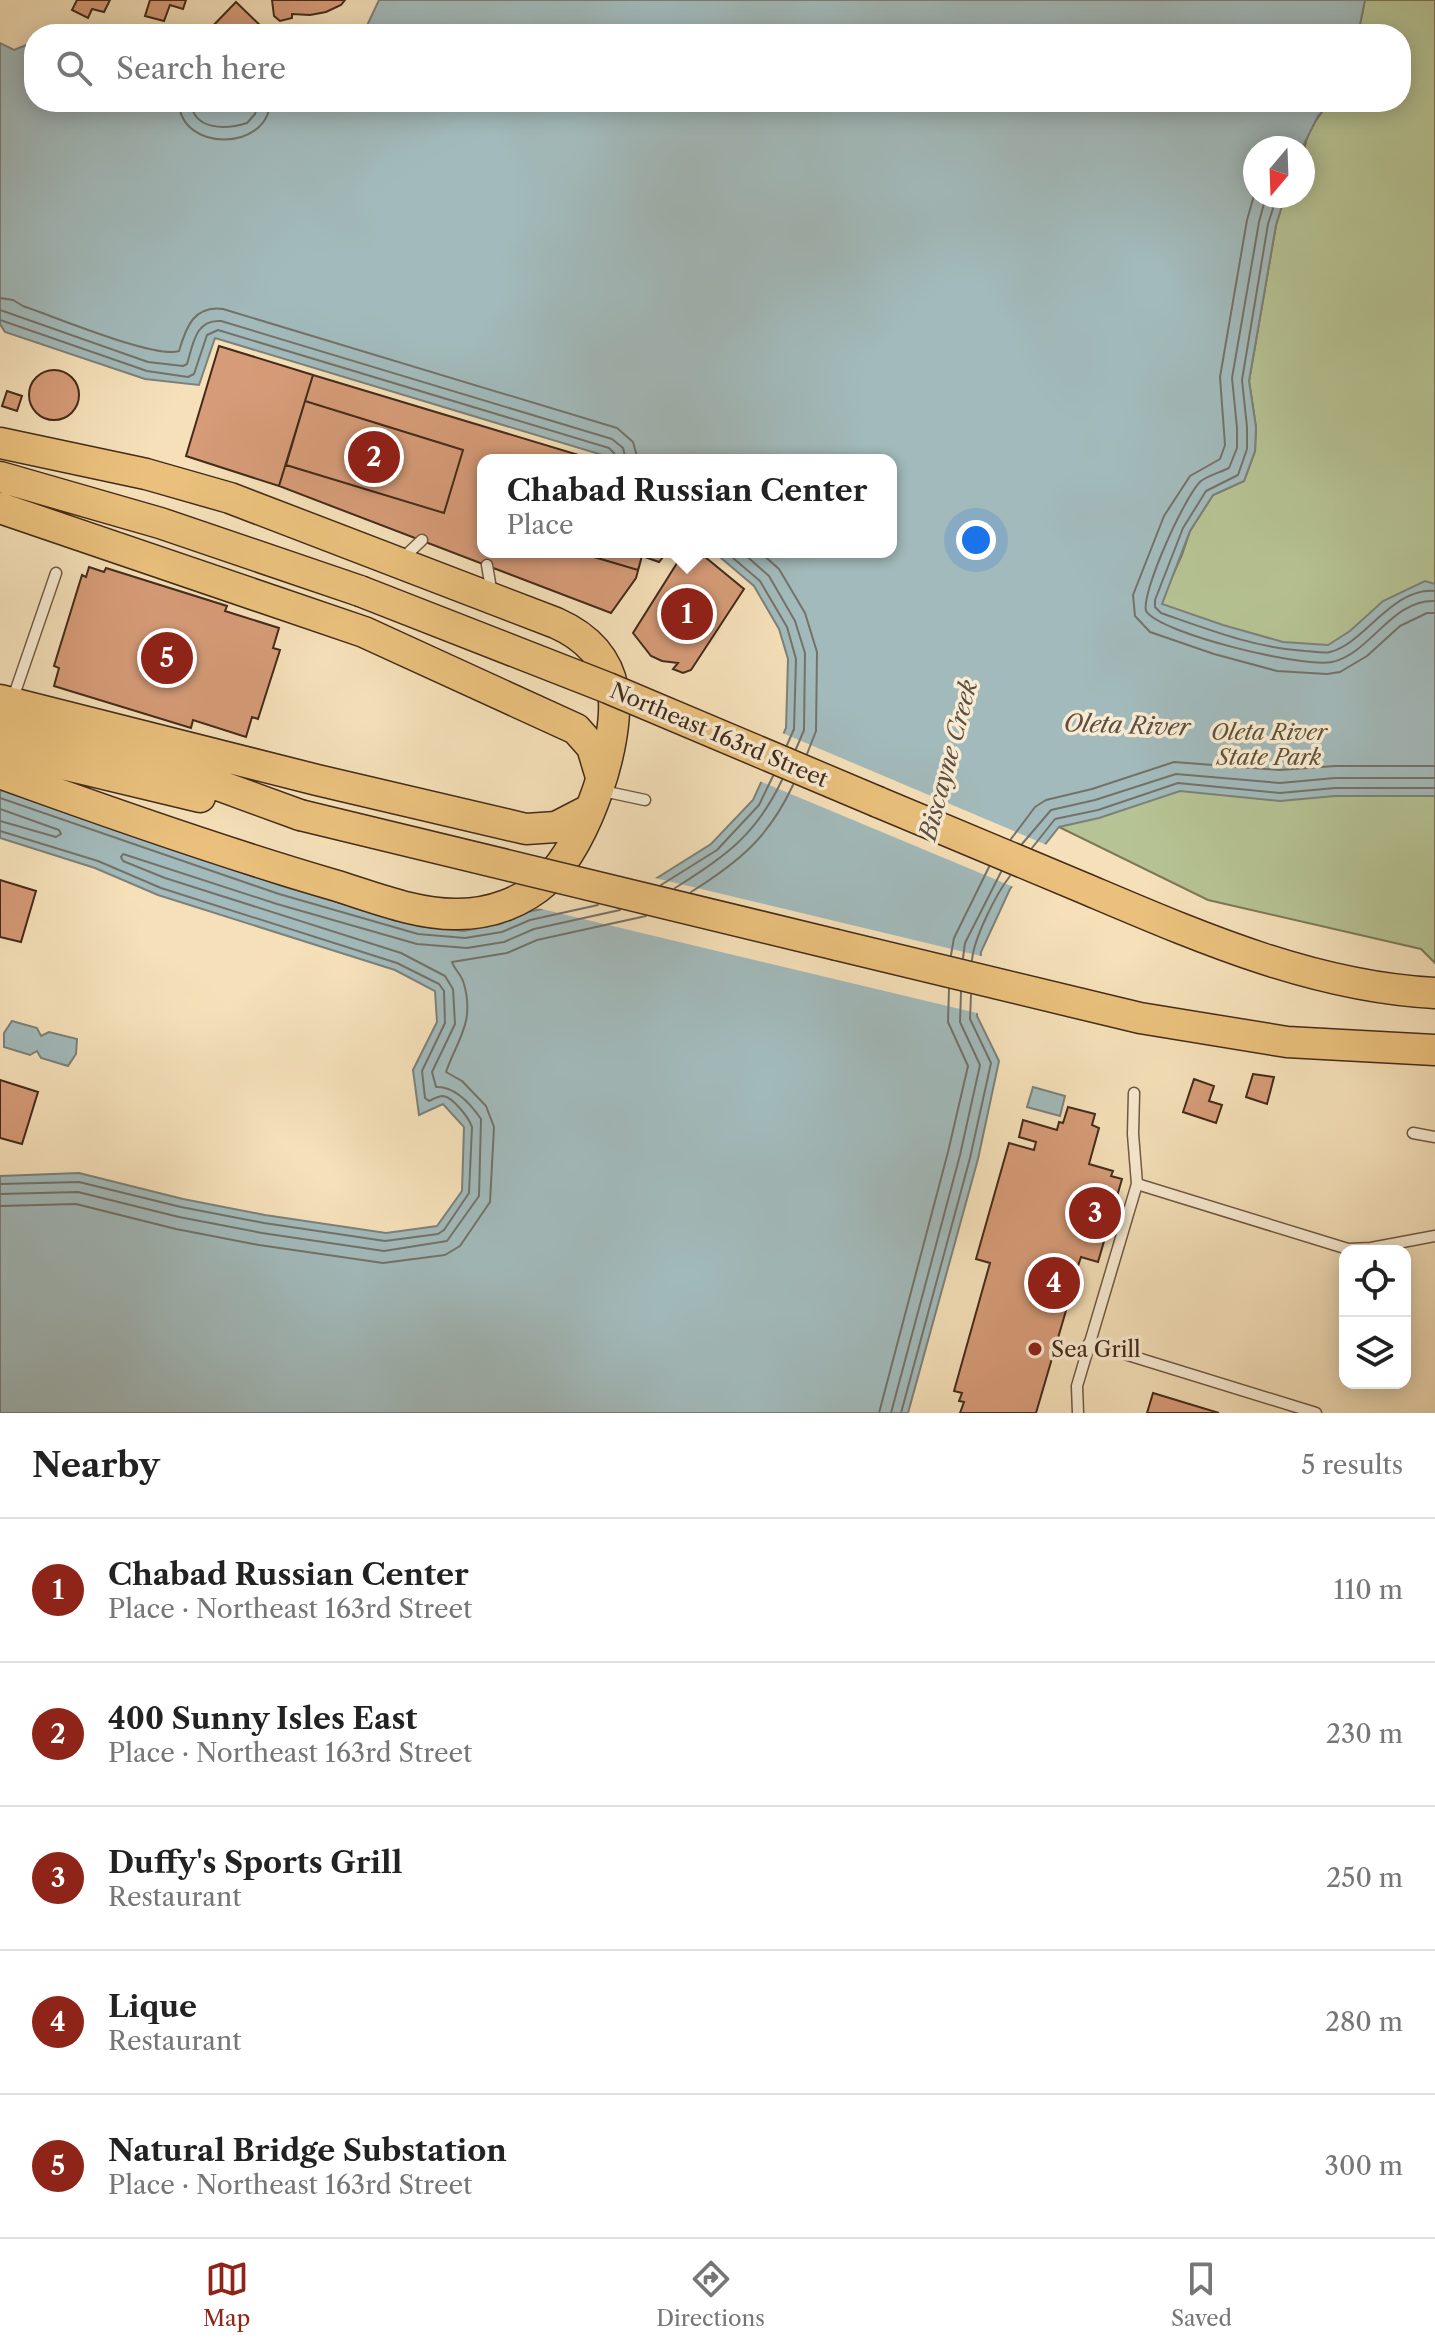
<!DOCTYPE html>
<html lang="en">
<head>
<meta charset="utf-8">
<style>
	body { margin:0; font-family:"Libre Caslon Text",serif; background:#f6f6f6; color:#222 }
	.controls { position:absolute; right:24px; bottom:24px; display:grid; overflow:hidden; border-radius:16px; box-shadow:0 4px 20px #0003 }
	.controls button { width:72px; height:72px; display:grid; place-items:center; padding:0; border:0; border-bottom:2px solid #e0e0e0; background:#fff; color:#222; font:40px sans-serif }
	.compass { position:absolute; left:1243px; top:136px; width:72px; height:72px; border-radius:50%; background:#fff; box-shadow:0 4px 20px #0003; rotate:199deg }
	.you { position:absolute; left:976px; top:540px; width:28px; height:28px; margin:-20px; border:6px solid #fff; border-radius:50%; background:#1a73e8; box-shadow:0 0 0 12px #1a73e833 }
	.badge { display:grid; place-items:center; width:52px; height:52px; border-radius:50%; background:#8f2418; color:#fff; font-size:26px; font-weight:700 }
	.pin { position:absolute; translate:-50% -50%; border:4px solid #fff; box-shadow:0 2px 8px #0006 }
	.popup { position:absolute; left:477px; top:454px; width:420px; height:104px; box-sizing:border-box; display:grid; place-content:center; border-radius:16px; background:#fff; filter:drop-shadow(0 2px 6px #0005); font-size:26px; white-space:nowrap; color:#767676 }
	.popup b { font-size:30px; color:#222 }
	.popup::after { content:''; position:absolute; left:50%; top:100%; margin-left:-16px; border:16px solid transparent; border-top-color:#fff }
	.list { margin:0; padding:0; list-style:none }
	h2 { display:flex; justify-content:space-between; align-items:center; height:104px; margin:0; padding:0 32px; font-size:34px }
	h2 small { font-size:26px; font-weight:400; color:#767676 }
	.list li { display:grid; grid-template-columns:52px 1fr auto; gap:24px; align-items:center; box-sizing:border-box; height:144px; padding:0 32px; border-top:2px solid #e0e0e0 }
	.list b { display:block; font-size:30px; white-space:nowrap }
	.list p { margin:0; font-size:26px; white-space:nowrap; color:#767676 }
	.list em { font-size:26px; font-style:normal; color:#767676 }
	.icon { flex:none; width:44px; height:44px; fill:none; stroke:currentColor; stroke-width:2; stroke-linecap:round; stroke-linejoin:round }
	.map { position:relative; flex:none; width:1435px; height:1413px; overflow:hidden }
	.search { position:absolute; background:#fff; box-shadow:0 4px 20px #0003; left:24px; right:24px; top:24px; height:88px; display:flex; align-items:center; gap:20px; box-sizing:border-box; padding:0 28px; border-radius:32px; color:#767676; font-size:30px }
	.sheet { height:824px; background:#fff }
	nav { display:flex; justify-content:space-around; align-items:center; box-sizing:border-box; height:112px; border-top:2px solid #e0e0e0; background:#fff; font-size:22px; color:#767676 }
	nav a { display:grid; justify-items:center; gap:4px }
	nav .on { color:#8f2418 }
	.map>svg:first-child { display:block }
	.green { fill:#b6c394; stroke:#7d7756; stroke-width:2 }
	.water { fill:#a2babb; stroke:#7c817a; stroke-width:2 }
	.pier { fill:#f5e0b9 }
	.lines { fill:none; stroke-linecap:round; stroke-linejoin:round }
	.shore { stroke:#73726a; stroke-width:2 }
	.building { fill:#d69b78; stroke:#442b19; stroke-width:2 }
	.service-casing { stroke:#705841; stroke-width:13 }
	.primary-casing { stroke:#442b19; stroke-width:33 }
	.service { stroke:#f8ebd2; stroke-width:10 }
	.primary { stroke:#eac07c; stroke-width:30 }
	.primary-bridge-casing { stroke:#442b19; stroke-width:33; stroke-linecap:butt }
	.primary-bridge { stroke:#eac07c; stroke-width:30 }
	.poi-dot { fill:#8f2418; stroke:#f8ebd2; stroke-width:3 }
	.labels { text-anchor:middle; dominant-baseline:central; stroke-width:7; stroke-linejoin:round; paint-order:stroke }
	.park-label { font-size:22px; font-style:italic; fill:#605138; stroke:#f8ebd2 }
	.street-label { font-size:22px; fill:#442b19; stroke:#f8ebd2 }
	.poi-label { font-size:22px; fill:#442b19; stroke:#f8ebd2; text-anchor:start }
	.water-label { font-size:24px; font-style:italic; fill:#5c4f42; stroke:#f8ebd2 }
</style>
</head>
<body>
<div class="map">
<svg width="1435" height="1413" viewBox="0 0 1435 1413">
	<rect width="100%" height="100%" fill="#f5e0b9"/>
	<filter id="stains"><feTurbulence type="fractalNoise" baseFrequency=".0025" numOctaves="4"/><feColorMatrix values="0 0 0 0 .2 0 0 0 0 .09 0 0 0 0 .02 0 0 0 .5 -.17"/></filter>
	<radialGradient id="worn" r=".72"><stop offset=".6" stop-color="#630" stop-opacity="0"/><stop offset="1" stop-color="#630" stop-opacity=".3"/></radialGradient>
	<!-- green -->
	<path class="green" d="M1365 0H1435V963L1421 949 1208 900 1059 827 1182 555 1190 531 1213 495 1244 481 1255 451 1256 427 1249 381 1276 225 1285 196H1303C1303 153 1299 135 1331 102H1401V34H1358Z"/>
	<!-- water -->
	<path class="water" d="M379 0H1365L1358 34H363Z
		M34 42V102H204L214 109 238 108 241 102H1331L1318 116 1302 148H1255V196H1285L1276 225 1249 381 1256 427 1255 451 1244 481 1213 495 1190 531 1162 604 1223 625 1283 642 1328 645 1350 631 1383 601 1425 581 1435 584V796H1335L1280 801 1180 791 1099 818 1059 827 1010 889 981 952 977 1016 999 1061 978 1159 908 1413H0V1176L79 1173 183 1199 265 1215 386 1233 437 1226 462 1191 464 1127 443 1104 419 1115 413 1070 437 1022 435 991 395 970 158 895 95 868 0 838V790L282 886 419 926 464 931 500 924 528 912 644 886 711 844 753 800 786 728 788 659 779 629 754 586 714 552H891V460H619L215 338 199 385 145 379 5 332 0 324V43L14 50Z
		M12 1021 37 1028 41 1036 49 1032 77 1039 76 1054 68 1066 41 1058 37 1051 30 1055 4 1047V1033Z
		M1033 1087 1065 1096 1060 1116 1027 1107Z"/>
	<!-- pier -->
	<path class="pier" d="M780 732 1049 846 1016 888 757 780Z
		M651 877 985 957 981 1014 533 907 643 882Z"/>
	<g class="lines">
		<!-- shore -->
		<path class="shore" d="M179 102C180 152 268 152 270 102
			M191 102C193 130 225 130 247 123L255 114 258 102
			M1255 192 1247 220 1220 377 1225 445 1220 459 1190 476 1164 516 1133 595 1135 616 1150 632 1214 654 1277 671 1327 674 1340 672 1367 656 1400 626 1427 613H1435
			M1266 196 1259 222 1232 378 1237 428V448L1229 468C1221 472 1209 475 1201 481 1185 495 1141 593 1146 611 1161 634 1303 668 1332 662 1370 654 1392 599 1435 601
			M1277 196 1268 224 1242 380 1247 427V449L1238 475 1206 491 1183 528 1155 600V607L1161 613C1207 629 1255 648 1305 651 1312 651 1323 654 1330 652 1364 644 1392 587 1435 591
			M0 298 13 300 23 306C53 316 155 359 179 351 186 327 194 305 223 309L617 428 633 442 638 460
			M0 310 148 362 183 366 187 364C193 345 195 319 221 321L612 439 623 448 626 460
			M0 320 147 371 188 377 194 374 207 335 218 330 609 448 614 453 616 460
			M726 552 760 581 787 627 796 659 794 729 787 745
			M742 552 769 576 795 621 805 653 804 730 796 749
			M760 552 779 569 805 613 817 652 816 731 807 754
			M0 798 279 894 418 934 465 938 502 932 530 920 598 905
			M0 809 59 830 61 834 56 837 0 821
			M0 831 98 861 161 888 397 963 439 984 444 991 445 1023 422 1071 425 1098 429 1101C431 1100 440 1096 443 1096 453 1097 469 1118 472 1127L469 1193 444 1230 438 1234 385 1241 264 1223 181 1207 79 1182 0 1184
			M1011 839 1035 807 1046 800 1092 789 1174 762 1280 770 1335 766H1435
			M1022 844 1051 810 1095 800 1176 774 1280 783 1335 778H1435
			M1032 848 1055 819 1098 810 1178 783 1280 793 1335 788H1435
			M661 885 717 850 759 805 773 776
			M675 888C725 857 756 835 782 780
			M691 892C739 862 769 837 793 785
			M951 955 954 938 989 867
			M963 958 965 943 1001 872
			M972 960C974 938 996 894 1010 876
			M0 1194 78 1192 179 1217 262 1233 384 1251 447 1241 479 1196 481 1119C470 1103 455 1086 436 1087L432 1072 455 1024 453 989 445 976 401 953 165 878 123 861 121 857 123 854 277 904 417 944 467 948 504 942 534 929 620 910
			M0 1206 76 1204 176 1229 259 1245 383 1263 445 1255 460 1246 490 1202 494 1127 486 1106 462 1081 446 1072C457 1040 475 1023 464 984 462 975 454 969 452 962L507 953 537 940 646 916
			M879 1413 948 1152 968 1066 948 1022 949 989
			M891 1413 960 1155 980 1065 960 1022 961 992
			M901 1413 970 1158 991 1063 970 1019 971 995"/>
	</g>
	<!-- building -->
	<path class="building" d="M77 0H110L104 12 92 9 88 18 72 10Z
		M150 0H186L183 9 170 5 164 21 145 16Z
		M272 0H345L341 5 326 12 310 15 292 14V18L280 21 274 16Z
		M236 2 268 33 205 34Z
		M219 346 313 375 279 486 186 456Z
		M29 395a25 25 0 1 1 50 0a25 25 0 1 1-50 0Z
		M313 375 595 460H483V552H667L659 562 642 556 636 578 611 613 279 486Z
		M7 391 22 396 17 411 2 406Z
		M305 401 463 450 444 513 286 465Z
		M577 552H643L638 570Z
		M684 552H699L744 589 691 670 683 673 673 669 678 663 662 661 651 656 633 633Z
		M89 567 104 572 106 568 227 606 225 611 279 628 273 648 280 650 258 719 252 717 246 737 193 720 191 728 54 686 59 668 54 666 82 575 86 577Z
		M0 880 36 891 21 942 0 937Z
		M1253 1074 1274 1077 1267 1104 1246 1097Z
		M1194 1079 1214 1086 1209 1101 1222 1105 1216 1123 1183 1112Z
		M0 1080 38 1092 22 1144 0 1138Z
		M1068 1107 1095 1114 1092 1125 1099 1128 1089 1164 1113 1171 1111 1176 1122 1179 1098 1262 1081 1257 1075 1275 1081 1277 1075 1298 1070 1297 1036 1413H960L964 1402 959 1401 962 1393 954 1391 990 1263 976 1259 1009 1143 1034 1150 1036 1142 1019 1137 1023 1120 1057 1130 1059 1122 1063 1123Z
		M1153 1393 1219 1413H1147Z"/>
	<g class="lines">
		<defs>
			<path id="service" d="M403 558 422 540
				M487 565 492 595
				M12 701 56 573
				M603 791 645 800
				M1413 1133 1435 1137
				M1137 1184 1348 1249 1371 1248 1435 1236
				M1089 1343 1316 1413
				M1078 1413 1077 1386 1137 1184 1133 1134 1134 1093"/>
			<path id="primary" d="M0 443 146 474 230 498 556 623C585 636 607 656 613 689 621 741 586 844 547 880 523 902 491 914 458 914 417 915 373 897 334 885 221 852 110 813 0 773
				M0 477 160 523 360 591
				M0 508 364 632 576 729 592 747 601 777
				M0 700 317 780 526 829 556 827 589 810
				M0 722 196 777 300 815
				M0 749 200 797
				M878 802C948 831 1017 860 1086 889 1197 936 1313 987 1435 993
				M837 945 1140 1018 1287 1042 1435 1050"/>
		</defs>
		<!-- service casing -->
		<use href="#service" class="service-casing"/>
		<!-- primary casing -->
		<use href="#primary" class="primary-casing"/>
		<!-- service -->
		<use href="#service" class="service"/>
		<!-- primary -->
		<use href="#primary" class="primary"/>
		<defs>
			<path id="primary-bridge" d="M360 591 608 688 878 802
				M300 815 837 945"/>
		</defs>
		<!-- primary-bridge casing -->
		<use href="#primary-bridge" class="primary-bridge-casing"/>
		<!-- primary-bridge -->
		<use href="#primary-bridge" class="primary-bridge"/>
	</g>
	<!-- markers -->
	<circle class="poi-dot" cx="1035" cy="1349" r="8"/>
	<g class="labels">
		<!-- park labels -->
		<g class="park-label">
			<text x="1269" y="732">Oleta River<tspan x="1269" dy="25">State Park</tspan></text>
		</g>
		<!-- street labels -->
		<g class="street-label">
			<text transform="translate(719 735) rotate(23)">Northeast 163rd Street</text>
		</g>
		<!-- poi labels -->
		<g class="poi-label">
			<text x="1051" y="1349">Sea Grill</text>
		</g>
		<!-- water labels -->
		<g class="water-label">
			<text transform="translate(1127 725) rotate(2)">Oleta River</text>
			<text transform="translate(948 760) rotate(-75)">Biscayne Creek</text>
		</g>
	</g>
	<rect width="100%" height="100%" filter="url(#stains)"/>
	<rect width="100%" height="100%" fill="url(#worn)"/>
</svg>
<div class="controls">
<button><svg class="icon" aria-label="locate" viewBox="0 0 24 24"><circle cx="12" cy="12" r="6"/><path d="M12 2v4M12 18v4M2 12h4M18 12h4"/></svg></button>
<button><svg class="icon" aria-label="layers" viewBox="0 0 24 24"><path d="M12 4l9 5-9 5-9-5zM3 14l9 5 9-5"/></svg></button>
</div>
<svg class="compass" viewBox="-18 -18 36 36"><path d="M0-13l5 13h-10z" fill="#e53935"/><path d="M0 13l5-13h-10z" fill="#767676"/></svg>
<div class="you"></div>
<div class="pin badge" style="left:687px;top:614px">1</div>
<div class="popup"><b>Chabad Russian Center</b>Place</div>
<div class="pin badge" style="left:374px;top:457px">2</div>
<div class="pin badge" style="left:1095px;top:1213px">3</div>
<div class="pin badge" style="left:1054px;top:1283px">4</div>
<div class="pin badge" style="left:167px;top:658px">5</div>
<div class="search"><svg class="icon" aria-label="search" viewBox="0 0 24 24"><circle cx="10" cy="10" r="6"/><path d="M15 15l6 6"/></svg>Search here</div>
</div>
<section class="sheet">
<h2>Nearby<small>5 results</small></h2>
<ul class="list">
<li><span class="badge">1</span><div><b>Chabad Russian Center</b><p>Place · Northeast 163rd Street</p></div><em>110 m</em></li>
<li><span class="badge">2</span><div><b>400 Sunny Isles East</b><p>Place · Northeast 163rd Street</p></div><em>230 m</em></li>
<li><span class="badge">3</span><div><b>Duffy's Sports Grill</b><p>Restaurant</p></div><em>250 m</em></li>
<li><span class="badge">4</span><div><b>Lique</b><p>Restaurant</p></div><em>280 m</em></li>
<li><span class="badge">5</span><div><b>Natural Bridge Substation</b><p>Place · Northeast 163rd Street</p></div><em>300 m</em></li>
</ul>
</section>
<nav>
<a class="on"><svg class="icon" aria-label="map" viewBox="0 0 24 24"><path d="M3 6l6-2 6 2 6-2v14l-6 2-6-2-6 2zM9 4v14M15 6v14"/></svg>Map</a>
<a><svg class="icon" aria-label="directions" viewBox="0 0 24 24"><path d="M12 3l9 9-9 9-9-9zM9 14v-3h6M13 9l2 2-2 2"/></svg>Directions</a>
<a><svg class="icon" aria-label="saved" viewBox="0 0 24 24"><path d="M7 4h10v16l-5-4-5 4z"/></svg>Saved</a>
</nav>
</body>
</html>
